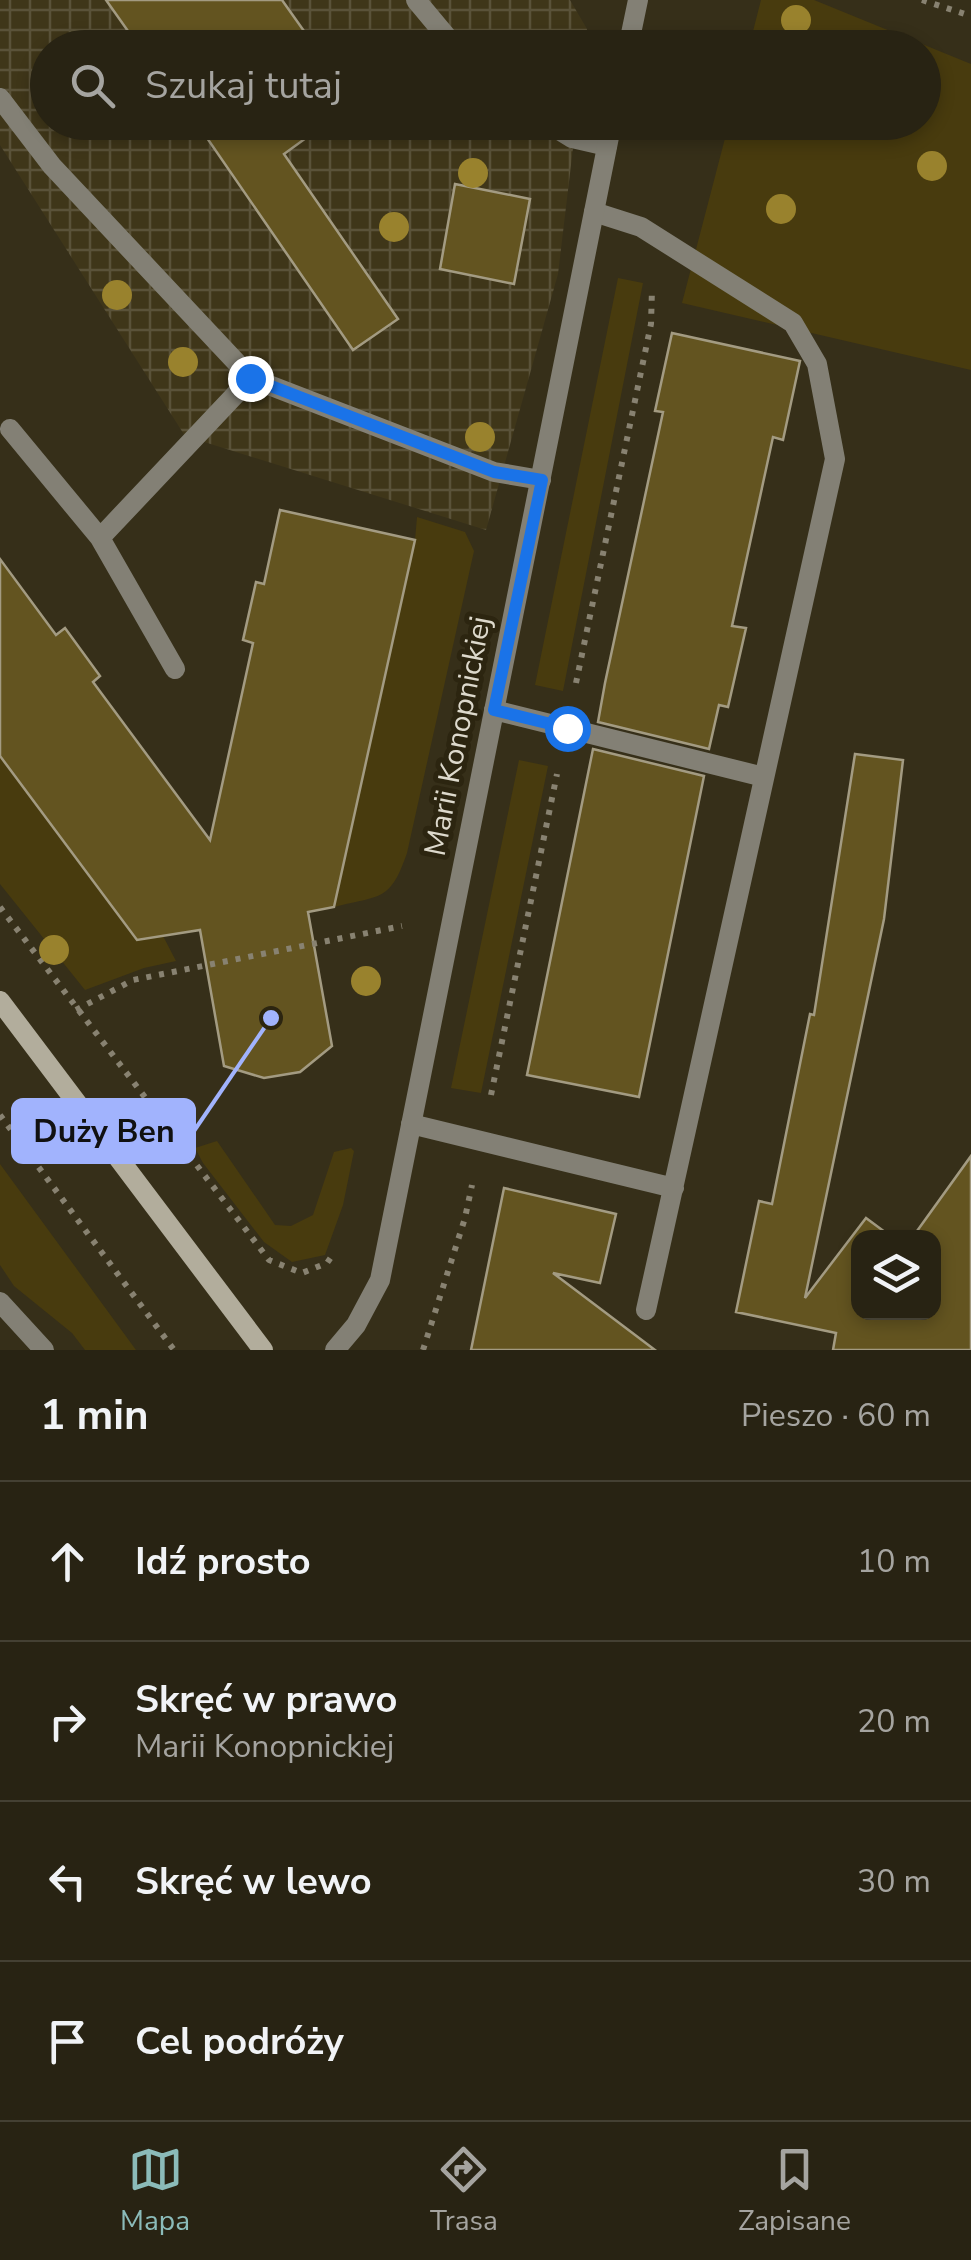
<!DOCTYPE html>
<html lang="pl">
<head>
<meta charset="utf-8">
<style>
	body { margin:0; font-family:"Nunito Sans",sans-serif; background:#342f21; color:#f1f3f6 }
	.controls { position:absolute; right:30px; bottom:30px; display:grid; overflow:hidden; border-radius:20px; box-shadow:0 5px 15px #0003 }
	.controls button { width:90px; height:90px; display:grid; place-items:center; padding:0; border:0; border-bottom:2px solid #444033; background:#282313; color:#f1f3f6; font:50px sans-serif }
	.stop { position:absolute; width:30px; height:30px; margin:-22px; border:8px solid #1a73e8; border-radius:50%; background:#fff }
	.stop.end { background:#1a73e8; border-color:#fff; box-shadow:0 2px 10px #0008 }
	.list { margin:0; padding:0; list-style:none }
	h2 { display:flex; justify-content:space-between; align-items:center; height:130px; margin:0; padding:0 40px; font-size:42px }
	h2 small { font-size:32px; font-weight:400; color:#a5a4a0 }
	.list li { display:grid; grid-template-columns:65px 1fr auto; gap:30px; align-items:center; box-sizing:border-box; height:160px; padding:0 40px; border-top:2px solid #444033 }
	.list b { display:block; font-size:38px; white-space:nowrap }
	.list p { margin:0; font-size:32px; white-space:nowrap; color:#a5a4a0 }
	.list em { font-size:32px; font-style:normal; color:#a5a4a0 }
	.icon { flex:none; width:55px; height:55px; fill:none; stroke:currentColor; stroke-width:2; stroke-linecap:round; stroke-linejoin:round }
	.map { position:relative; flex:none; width:971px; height:1350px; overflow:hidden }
	.search { position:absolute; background:#282313; box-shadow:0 5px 15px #0003; left:30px; right:30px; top:30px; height:110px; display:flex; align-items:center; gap:25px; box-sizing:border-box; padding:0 35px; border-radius:55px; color:#a5a4a0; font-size:38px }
	.sheet { height:770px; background:#282313 }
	nav { display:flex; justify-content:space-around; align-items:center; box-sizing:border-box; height:140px; border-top:2px solid #444033; background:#282313; font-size:28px; color:#a5a4a0 }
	nav a { display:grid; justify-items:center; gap:5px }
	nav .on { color:#8bbbb9 }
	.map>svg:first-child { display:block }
	.industrial { fill:url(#industrial-grid) }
	.grass { fill:#483b0e }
	.building { fill:#635420; stroke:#a39b82; stroke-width:2.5 }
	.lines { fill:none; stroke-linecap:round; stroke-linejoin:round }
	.path { stroke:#888271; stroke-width:6; stroke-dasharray:5 8; stroke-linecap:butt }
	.lane { stroke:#838075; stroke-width:20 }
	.street { stroke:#838075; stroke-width:20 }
	.secondary { stroke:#b2ad9c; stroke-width:20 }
	.tree { fill:#99822d }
	.route { stroke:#1a73e8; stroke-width:12 }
	.labels { text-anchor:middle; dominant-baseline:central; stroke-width:10; stroke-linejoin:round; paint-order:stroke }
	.street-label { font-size:30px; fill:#ddd9cc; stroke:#2c2510 }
	.leader { fill:none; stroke:#a1b3fd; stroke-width:4 }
	.callout-dot { fill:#a1b3fd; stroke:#2c2510; stroke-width:4 }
	.callout { fill:#a1b3fd; stroke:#a1b3fd; stroke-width:4 }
	.callout-label { font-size:32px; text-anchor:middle; font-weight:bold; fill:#111 }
</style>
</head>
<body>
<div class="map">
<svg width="971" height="1350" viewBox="0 0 971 1350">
	<defs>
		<pattern id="industrial-grid" width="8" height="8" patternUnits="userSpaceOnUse" patternTransform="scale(2.5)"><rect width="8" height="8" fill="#3f3619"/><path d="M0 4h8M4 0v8" fill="none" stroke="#5a5239"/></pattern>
	</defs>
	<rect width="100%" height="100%" fill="#362f19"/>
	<!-- industrial -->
	<path class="industrial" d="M0 0H570L587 29 584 47 48 48V122L576 123 558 274 486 530 185 436 0 145Z"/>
	<!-- grass -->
	<path class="grass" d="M761 0H814L971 64V370L682 303 729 123 924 122V48L749 47Z
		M618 278 643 283 563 691 535 685Z
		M417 517 465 532 474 551 407 853C390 902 381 895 334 907L415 540Z
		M0 756 137 940 163 936 176 961 144 968 85 990 0 884Z
		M519 760 548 766 481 1093 451 1088Z
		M217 1141 275 1225 291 1226 313 1215 334 1152 351 1148 354 1151 343 1205 325 1255 292 1262 264 1242 203 1163 195 1148Z
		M0 1164 136 1350H85L72 1333 14 1286 0 1265Z"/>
	<!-- building -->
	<path class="building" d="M106 0H282L316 48H140Z
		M196 122H328L284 154 398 319 353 350Z
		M455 184 530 199 514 284 440 269Z
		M672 333 800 361 783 440 773 437 732 626 746 628 728 707 719 705 709 749 598 722 605 683 663 412 655 411Z
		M280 510 415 540 334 907 308 912 332 1046 300 1072 264 1078 224 1066 200 930 137 940 0 756V559L56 635 65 628 100 676 93 682 210 840 253 643 243 640 256 582 264 584Z
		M593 749 704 776 639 1097 527 1075Z
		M855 754 903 760 884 919 805 1298 866 1218 893 1238H858V1312H934V1238H912L971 1156V1350H833L836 1333 736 1312 759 1201 772 1204 810 1014 814 1015Z
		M504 1188 616 1214 600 1283 553 1273 655 1350H471Z"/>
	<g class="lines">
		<!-- path -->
		<path class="path" d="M922 0 971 16
			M576 683 651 324 652 289
			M0 907 269 1260 302 1273 327 1263 334 1253
			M76 1010 133 980 402 926
			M491 1095 557 774
			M0 1115 174 1350
			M423 1350 465 1218 472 1185"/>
		<!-- lane -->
		<path class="lane" d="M416 0 456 48
			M0 98 52 166 251 378 494 472 541 480
			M546 122 572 138 607 146
			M594 212 641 227 793 323 817 364 835 459 646 1310
			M10 429 100 538 251 378
			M100 538 175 669
			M494 710 764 777
			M411 1124 674 1188
			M0 1302 44 1350"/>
		<!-- street -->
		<path class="street" d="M628 48 638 0
			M335 1350 356 1325 380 1280 612 122"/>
		<!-- secondary -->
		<path class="secondary" d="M0 1001 263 1350"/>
	</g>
	<!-- trees -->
	<g class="tree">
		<circle cx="796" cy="20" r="15"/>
		<circle cx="932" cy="166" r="15"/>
		<circle cx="473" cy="173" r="15"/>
		<circle cx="781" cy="209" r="15"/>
		<circle cx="394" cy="227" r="15"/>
		<circle cx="117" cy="295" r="15"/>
		<circle cx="183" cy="362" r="15"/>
		<circle cx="480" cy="437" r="15"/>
		<circle cx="54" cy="950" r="15"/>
		<circle cx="366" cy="981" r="15"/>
	</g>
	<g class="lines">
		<!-- route -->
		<path class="route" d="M250 378 494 472 542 480 494 710 567 728"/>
	</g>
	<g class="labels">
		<!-- street labels -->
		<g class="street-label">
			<text transform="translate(458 736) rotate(-79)">Marii Konopnickiej</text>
		</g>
	</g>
	<!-- callouts -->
	<path class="leader" d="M271 1018L194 1131"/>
	<circle class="callout-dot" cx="271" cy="1018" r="10"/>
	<rect class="callout" x="13" y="1100" width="181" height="62" rx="10"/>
	<g class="callout-label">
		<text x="104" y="1142">Duży Ben</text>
	</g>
</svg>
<div class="controls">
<button><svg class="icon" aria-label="layers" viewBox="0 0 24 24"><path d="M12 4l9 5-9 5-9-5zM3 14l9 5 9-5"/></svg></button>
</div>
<div class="stop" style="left:567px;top:728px"></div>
<div class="stop end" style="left:250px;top:378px"></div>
<div class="search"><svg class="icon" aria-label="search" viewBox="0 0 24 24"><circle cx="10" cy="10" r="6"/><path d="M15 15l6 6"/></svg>Szukaj tutaj</div>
</div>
<section class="sheet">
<h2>1 min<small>Pieszo · 60 m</small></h2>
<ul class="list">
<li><svg class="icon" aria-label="ahead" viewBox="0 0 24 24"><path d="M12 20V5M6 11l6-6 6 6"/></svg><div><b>Idź prosto</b></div><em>10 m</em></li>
<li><svg class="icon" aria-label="right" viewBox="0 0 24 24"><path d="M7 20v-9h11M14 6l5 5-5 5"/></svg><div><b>Skręć w prawo</b><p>Marii Konopnickiej</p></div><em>20 m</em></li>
<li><svg class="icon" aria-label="left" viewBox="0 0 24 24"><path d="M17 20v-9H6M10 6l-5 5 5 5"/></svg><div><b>Skręć w lewo</b></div><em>30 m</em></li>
<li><svg class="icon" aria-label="arrive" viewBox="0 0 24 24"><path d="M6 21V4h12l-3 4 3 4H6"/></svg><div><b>Cel podróży</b></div></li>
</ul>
</section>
<nav>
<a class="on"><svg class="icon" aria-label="map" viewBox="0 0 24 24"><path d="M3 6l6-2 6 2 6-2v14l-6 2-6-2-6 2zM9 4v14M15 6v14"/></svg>Mapa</a>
<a><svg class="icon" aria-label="directions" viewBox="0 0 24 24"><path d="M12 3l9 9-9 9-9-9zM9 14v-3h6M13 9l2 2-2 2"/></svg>Trasa</a>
<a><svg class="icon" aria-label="saved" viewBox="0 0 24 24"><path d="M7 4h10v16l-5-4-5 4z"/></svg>Zapisane</a>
</nav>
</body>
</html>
